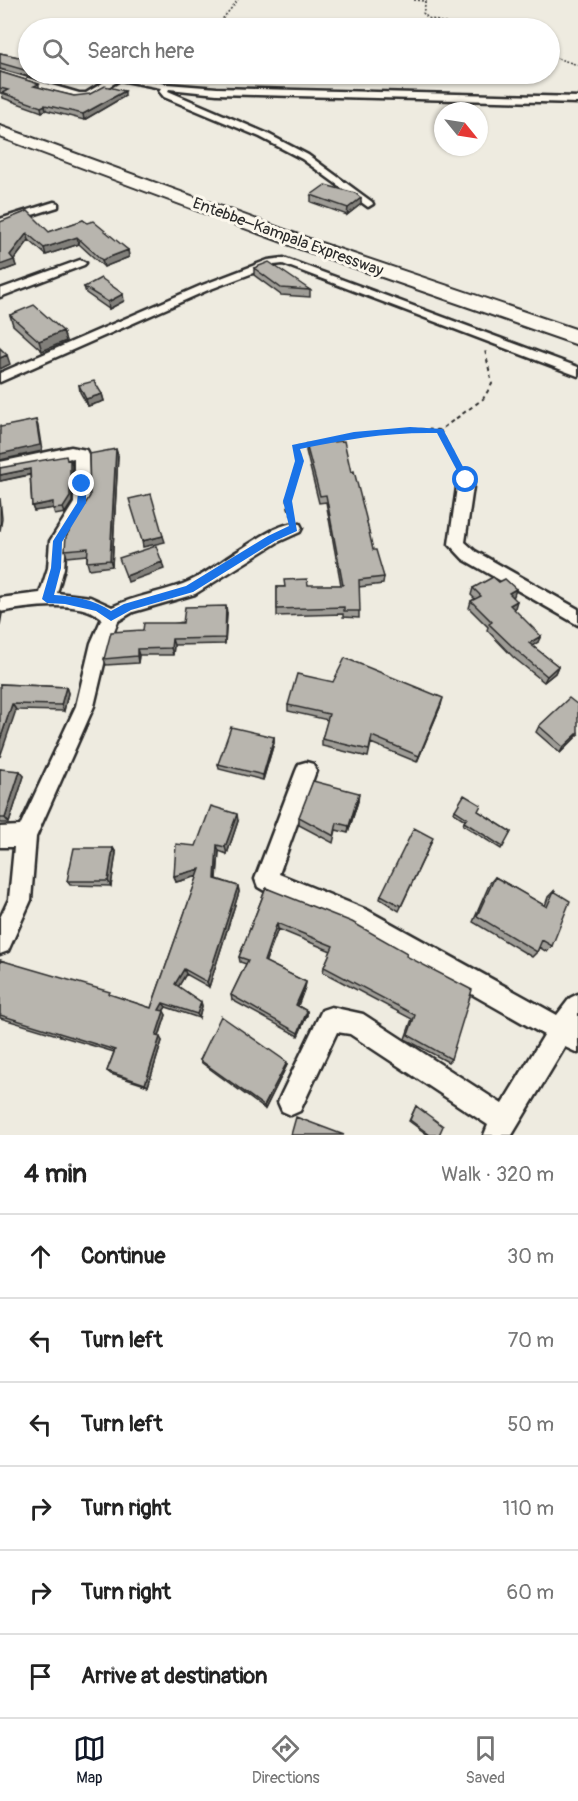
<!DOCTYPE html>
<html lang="en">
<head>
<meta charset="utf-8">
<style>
	body { margin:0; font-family:Pangolin,sans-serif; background:#f2f2f2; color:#222 }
	.compass { position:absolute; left:434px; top:102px; width:54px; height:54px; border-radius:50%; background:#fff; box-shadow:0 2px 4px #0004; rotate:120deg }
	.stop { position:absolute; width:18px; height:18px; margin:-14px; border:4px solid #1a73e8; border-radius:50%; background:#fff }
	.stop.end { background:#1a73e8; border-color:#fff; box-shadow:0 2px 6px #0008 }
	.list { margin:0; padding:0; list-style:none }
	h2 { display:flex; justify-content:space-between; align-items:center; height:78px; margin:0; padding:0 24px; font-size:26px }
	h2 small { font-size:20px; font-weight:400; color:#767676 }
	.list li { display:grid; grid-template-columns:39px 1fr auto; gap:18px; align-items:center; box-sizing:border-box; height:84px; padding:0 24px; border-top:2px solid #e0e0e0 }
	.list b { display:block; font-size:22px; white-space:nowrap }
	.list em { font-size:20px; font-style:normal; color:#767676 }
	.icon { flex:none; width:33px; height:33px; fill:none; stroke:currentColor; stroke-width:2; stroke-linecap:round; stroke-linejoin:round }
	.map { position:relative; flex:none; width:578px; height:1135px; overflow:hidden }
	.search { position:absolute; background:#fff; box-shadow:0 2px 4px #0004; left:18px; right:18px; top:18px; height:66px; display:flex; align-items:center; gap:15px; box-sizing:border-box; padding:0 21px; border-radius:33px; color:#767676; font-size:22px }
	.sheet { height:582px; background:#fff }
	nav { display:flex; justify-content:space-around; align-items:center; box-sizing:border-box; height:84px; border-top:2px solid #e0e0e0; background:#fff; font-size:16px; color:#767676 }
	nav a { display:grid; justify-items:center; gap:3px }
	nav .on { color:#111827 }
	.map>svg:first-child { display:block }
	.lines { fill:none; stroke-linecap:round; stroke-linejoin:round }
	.street-casing { stroke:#2b2b2b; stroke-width:5 }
	.highway-casing { stroke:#2b2b2b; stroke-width:4 }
	.path-far2 { stroke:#2b2b2b; stroke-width:1.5; stroke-dasharray:2 2; stroke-linecap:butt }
	.path-far1 { stroke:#2b2b2b; stroke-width:2; stroke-dasharray:4 4; stroke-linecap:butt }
	.path { stroke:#2b2b2b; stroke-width:3; stroke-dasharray:4.5 4.5; stroke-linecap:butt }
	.street { fill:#fbf7ec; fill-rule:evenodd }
	.highway { fill:#fbf7ec; fill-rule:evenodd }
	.wall { fill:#9e9c96; stroke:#2b2b2b; stroke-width:1.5 }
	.shaded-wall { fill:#817f7a; stroke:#2b2b2b; stroke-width:1.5 }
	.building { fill:#b8b5ae; stroke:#2b2b2b; stroke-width:1.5 }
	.route { fill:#1a73e8 }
	.labels { text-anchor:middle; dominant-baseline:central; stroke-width:6; stroke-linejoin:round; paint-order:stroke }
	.far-street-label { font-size:16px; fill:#2b2b2b; stroke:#fbf7ec }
</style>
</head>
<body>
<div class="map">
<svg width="578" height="1135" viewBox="0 0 578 1135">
	<rect width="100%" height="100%" fill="#eeebe0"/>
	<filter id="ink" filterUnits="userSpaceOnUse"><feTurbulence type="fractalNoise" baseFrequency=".0167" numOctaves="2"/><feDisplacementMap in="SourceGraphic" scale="12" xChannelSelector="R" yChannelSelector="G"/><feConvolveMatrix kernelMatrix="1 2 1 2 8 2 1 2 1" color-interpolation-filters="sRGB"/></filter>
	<g filter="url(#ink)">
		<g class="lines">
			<defs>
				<path id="street" d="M0 70 79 93H86L111 78 96 76 95 74 119 75 167 84 217 88 578 97V103L217 94 169 89 168 91 266 133 308 155 372 202 373 204 368 207 302 159 260 137 164 97 159 91 161 88 120 80 91 97 79 99 0 75Z
					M54 202 58 203V207L0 225V219Z
					M284 258 578 367V376L283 264 274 265 208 290 0 382V373L200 286 268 260Z
					M80 260 86 263 84 265 0 297V289Z
					M71 447 86 450 88 454 90 503 66 542 64 568 57 593 90 597 112 607C135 596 160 593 183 584 202 577 220 562 238 551 252 543 284 519 300 524L302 528 300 532 278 542 195 594 133 612 118 621 109 643 94 706 36 837 31 900 8 951 0 954V918L9 899 14 847H0V827L20 826 76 706 91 643 102 618C80 599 26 607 0 612V598L40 593 48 568 50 541 74 503V458L0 472V462Z
					M466 475 474 480 465 542 475 551 578 609V625L463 559 449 544 458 480Z
					M306 762 313 764 316 771 279 874 367 910 557 1015 570 998 578 994V1053L565 1047 512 1135H484L488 1125 350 1034 337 1032 300 1111 291 1115 282 1111 278 1102 282 1093 322 1010 331 1007 363 1014 502 1104 544 1035 352 926 270 894 258 887 255 879 296 771 299 764Z"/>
				<path id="highway" d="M0 126 312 240 578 330V345L298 248 0 137Z"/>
			</defs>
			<!-- street casing -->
			<use href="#street" class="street-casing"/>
			<!-- highway casing -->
			<use href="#highway" class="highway-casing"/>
			<!-- path-far2 -->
			<path class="path-far2" d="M414 0 426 1 423 13 428 18 462 28
				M215 28 238 0
				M550 56 578 65"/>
			<!-- path-far1 -->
			<path class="path-far1" d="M440 430 460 469
				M317 443 354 435 410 429 440 430 483 399 492 384 485 350
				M288 498 299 461 295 447 308 445"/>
			<!-- path -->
			<path class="path" d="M288 497 287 501 291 515"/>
			<!-- street -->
			<use href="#street" class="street"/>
			<!-- highway -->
			<use href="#highway" class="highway"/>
		</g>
		<!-- wall -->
		<path class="wall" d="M0 53 28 59V74H70L52 83 0 69Z
			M0 72 39 84V88L74 96H125L84 120 46 110 42 112 3 98 2 93H0Z
			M311 195 361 204 347 215 311 202Z
			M83 220 128 250 129 257 104 267 79 244 46 255 29 240 14 260 16 266 0 272V222L49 232Z
			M254 268 310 290V297L281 295 254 275Z
			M84 287 124 301 109 309 86 293Z
			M10 315 63 331 66 341 42 351 13 325Z
			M79 385 102 394 104 401 88 406 80 392Z
			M306 444 351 472 373 550 384 577 383 584 359 587V618L343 617V614L277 616V587L341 585 326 502 319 503 306 451Z
			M118 455 112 566 89 569 87 562V555L67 557 65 550Z
			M67 460 72 465V502L65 513 55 515 53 508 34 511 32 506 30 475 0 481Z
			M499 582 516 589 513 596 515 608 513 609 538 642 532 646 558 666 555 673 544 682 513 657 487 630 488 627 469 608 471 601 475 599 471 595 473 588Z
			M227 613 225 644 174 645 173 655H139L138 663 106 665 104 659 143 630Z
			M0 684 66 687 68 693 64 711 16 710Z
			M288 705H441L417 762 371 743 368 757 322 746V739L328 720 288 711Z
			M539 726 578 735 560 753 536 732Z
			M274 737V743L263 780 219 769 218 764Z
			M0 769 24 776 9 823H0Z
			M358 801 348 833 336 830 333 843 299 825V817Z
			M455 810 478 811 511 832 501 849 463 825 465 820 454 813Z
			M238 821 227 854 219 851 217 879 238 886 239 892 209 987 186 974 178 987 201 1002 202 1006 199 1018 166 1007 163 1011 166 1015 159 1037 162 1041 148 1086 111 1074 107 1071 114 1052 0 1018V960L151 1008 198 876 176 882 174 876 196 846Z
			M431 843 399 911 380 899 381 895Z
			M113 848 116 853 111 886 70 885 67 881Z
			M495 877 545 906 548 897 554 891 552 946 547 952 539 947 537 952 532 957 473 922 490 883Z
			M266 888 406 956 451 1059 448 1062 405 1039 412 1019 323 972 324 967 331 951 278 929 265 962 306 982 305 987 298 1006 307 1011V1015L298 1036 232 1000 231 995 246 964 240 962 239 957Z
			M200 1060 287 1065 265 1109 202 1063Z
			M416 1106 439 1135H428L409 1121Z"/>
		<!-- shaded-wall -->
		<path class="shaded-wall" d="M58 74H70L52 83 51 77Z
			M125 91V96L84 120 83 114Z
			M45 105 46 110 42 112 41 107Z
			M361 198V204L347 215 348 208Z
			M27 233 29 240 14 260 16 266 0 272V265L10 255Z
			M77 237 79 244 46 255 44 248Z
			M128 250 129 257 104 267 102 260Z
			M123 294 124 301 109 309 108 302Z
			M63 331 66 341 42 351 39 341Z
			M7 355 10 364 0 369V358Z
			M102 394 104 401 88 406 86 399Z
			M36 420 38 426 42 451 0 460V454Z
			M116 449 118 455 112 566 110 560Z
			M70 459 72 465V502L65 513 63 508Z
			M30 469 32 474 0 481V475Z
			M0 498 2 519 0 531Z
			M53 502 55 508 34 511 32 506Z
			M163 536 165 542 143 547 142 541Z
			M162 562 164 569 128 582 126 576Z
			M516 589 514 596 507 600 509 593Z
			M517 601 515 608 508 612 510 605Z
			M226 606 227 613 225 644V638Z
			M0 610 2 614 0 625Z
			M541 636 538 642 526 650 529 643Z
			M172 639 174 645 173 655 171 648Z
			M137 649 139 655 138 663 137 656Z
			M558 666 555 673 544 682 547 676Z
			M66 687 68 693 64 711 61 705Z
			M443 698 441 705 417 762 419 756Z
			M12 704 16 710 0 757V740Z
			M578 733V735L560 753 563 747Z
			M274 737V743L263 780V775Z
			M20 771 24 776 9 823 5 818Z
			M359 793 358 801 348 833 349 826Z
			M237 814 238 821 227 854 225 847Z
			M217 845 219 851 216 885 215 879Z
			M113 848 116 853 111 886 108 881Z
			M200 869 202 875 176 882 174 876Z
			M238 886 239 892 209 987 207 982Z
			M277 923 278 929 264 966V961Z
			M184 969 186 974 177 989 175 984Z
			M306 982 305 987 296 1010V1005Z
			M201 1002 202 1006 199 1018 197 1014Z
			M163 1003 166 1007 161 1014 159 1010Z
			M164 1011 166 1015 158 1039 156 1036Z
			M307 1011V1015L298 1036V1033Z
			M160 1037 162 1041 148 1086 145 1084Z
			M287 1062V1065L265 1109 264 1106Z"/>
		<!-- building -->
		<path class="building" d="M0 53 28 59V71L0 63Z
			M0 72 39 84 34 86 74 96 90 94 105 86 125 91 83 114 45 105 41 107 2 93 8 90 0 88Z
			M38 74H58L51 77Z
			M325 185 355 193 361 198 348 208 311 195Z
			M28 211 49 232 83 220 87 223 93 221 128 250 102 260 77 237 44 248 27 233 10 255 14 260 0 265V222Z
			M269 262 310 290 281 288 254 268Z
			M101 278 123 294 108 302 84 287Z
			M34 305 63 331 39 341 10 315Z
			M0 348 7 355 0 358Z
			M94 381 102 394 86 399 79 385Z
			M36 420 40 445 0 454V426L1 427Z
			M344 441 351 472 354 471 366 518 373 550H376L384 577 359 580 360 611H344V607L277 609V587H285L284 580 307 579 308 585H343L326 495 320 496 306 444Z
			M116 449 110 560 87 562 88 548 65 550 66 536 90 496 89 454Z
			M66 456 67 460 70 459V497L63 508 53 509V502L32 506 30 469 0 475V468Z
			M151 494 163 536 142 541 129 499Z
			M156 546 162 562 126 576 119 558Z
			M493 577 499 582 505 579 516 589 509 593 517 601 510 605 541 636 529 643 558 666 547 676 516 650 489 624 492 622 471 601 481 596 473 588Z
			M226 606 225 638 172 639 171 648 137 649V656L104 659 111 632 143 630 144 623H183L185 607Z
			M345 658 443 698 419 756 372 736 369 750 322 739 329 714 288 705 297 674 333 682Z
			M0 684 66 687 61 705 12 704 0 740Z
			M569 698 578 705V733L563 747 539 726Z
			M231 727 274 737 263 775 218 764Z
			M0 769 20 771 5 818H0Z
			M313 781 359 793 349 826 337 823 334 836 299 817Z
			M464 795 481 805 478 811 511 832 503 847 464 822 467 818 455 810Z
			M211 806 237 814 225 847 217 845 215 879 238 886 207 982 184 969 175 984 201 1002 197 1014 163 1003 159 1010 164 1011 156 1036 160 1037 145 1084 107 1071 115 1050 0 1015V960L110 992 109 994 151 1008 200 869 174 876 176 844 196 846Z
			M414 828 433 838 401 906 381 895Z
			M74 848H113L108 881H67Z
			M495 877 547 907 554 891 570 901 552 946 542 940 537 952 477 916Z
			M266 888 352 922 407 953 406 956 472 990 451 1059 408 1035 415 1015 324 967 333 946 277 923 264 961 306 982 296 1005 307 1011 298 1033 231 995 248 960 239 957Z
			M221 1016 287 1062 264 1106 200 1060Z
			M416 1106 443 1126 439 1135H430L410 1120Z
			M296 1117 344 1135H291Z"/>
	</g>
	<!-- route -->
	<path class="route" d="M410 427 443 429 470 480 469 482H463L437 433C390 432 346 439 300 449L304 461 292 501 297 531 275 541 193 592 131 610 111 621 96 611 65 604 47 603 42 599 51 568 53 541 77 503 79 482 86 484V503L62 542 61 568 54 595C73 596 95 600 111 611L124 604 186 586 268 536 289 526 283 501 295 461 292 445 354 432Z"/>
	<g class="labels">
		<!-- far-street labels -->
		<g class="far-street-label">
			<text transform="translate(288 237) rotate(20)">Entebbe–Kampala Expressway</text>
		</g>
	</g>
</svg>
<svg class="compass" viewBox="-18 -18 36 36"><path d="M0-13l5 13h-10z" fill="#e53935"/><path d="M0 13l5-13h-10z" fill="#767676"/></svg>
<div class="stop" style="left:466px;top:480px"></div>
<div class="stop end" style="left:82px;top:484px"></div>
<div class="search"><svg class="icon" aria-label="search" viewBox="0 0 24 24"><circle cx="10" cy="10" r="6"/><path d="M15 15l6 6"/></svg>Search here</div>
</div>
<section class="sheet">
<h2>4 min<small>Walk · 320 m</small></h2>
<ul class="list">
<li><svg class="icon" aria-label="ahead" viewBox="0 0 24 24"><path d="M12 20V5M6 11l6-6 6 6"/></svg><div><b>Continue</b></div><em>30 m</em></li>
<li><svg class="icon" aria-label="left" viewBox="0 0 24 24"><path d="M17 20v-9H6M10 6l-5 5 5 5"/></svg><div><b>Turn left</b></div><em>70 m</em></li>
<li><svg class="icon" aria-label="left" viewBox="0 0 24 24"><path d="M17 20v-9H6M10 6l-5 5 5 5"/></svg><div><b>Turn left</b></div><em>50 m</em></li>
<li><svg class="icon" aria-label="right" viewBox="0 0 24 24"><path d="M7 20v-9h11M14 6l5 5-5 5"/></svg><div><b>Turn right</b></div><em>110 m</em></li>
<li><svg class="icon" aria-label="right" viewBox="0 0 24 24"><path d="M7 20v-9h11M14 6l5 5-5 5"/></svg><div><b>Turn right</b></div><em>60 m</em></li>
<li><svg class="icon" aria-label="arrive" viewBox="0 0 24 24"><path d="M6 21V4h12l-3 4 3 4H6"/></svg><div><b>Arrive at destination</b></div></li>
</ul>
</section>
<nav>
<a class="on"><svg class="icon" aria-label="map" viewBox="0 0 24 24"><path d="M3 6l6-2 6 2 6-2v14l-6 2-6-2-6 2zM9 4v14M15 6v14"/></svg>Map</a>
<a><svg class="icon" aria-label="directions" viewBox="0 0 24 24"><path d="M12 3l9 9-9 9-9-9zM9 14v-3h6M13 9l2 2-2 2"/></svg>Directions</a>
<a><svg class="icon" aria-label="saved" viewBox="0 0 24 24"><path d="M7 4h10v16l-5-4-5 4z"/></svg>Saved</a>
</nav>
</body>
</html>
